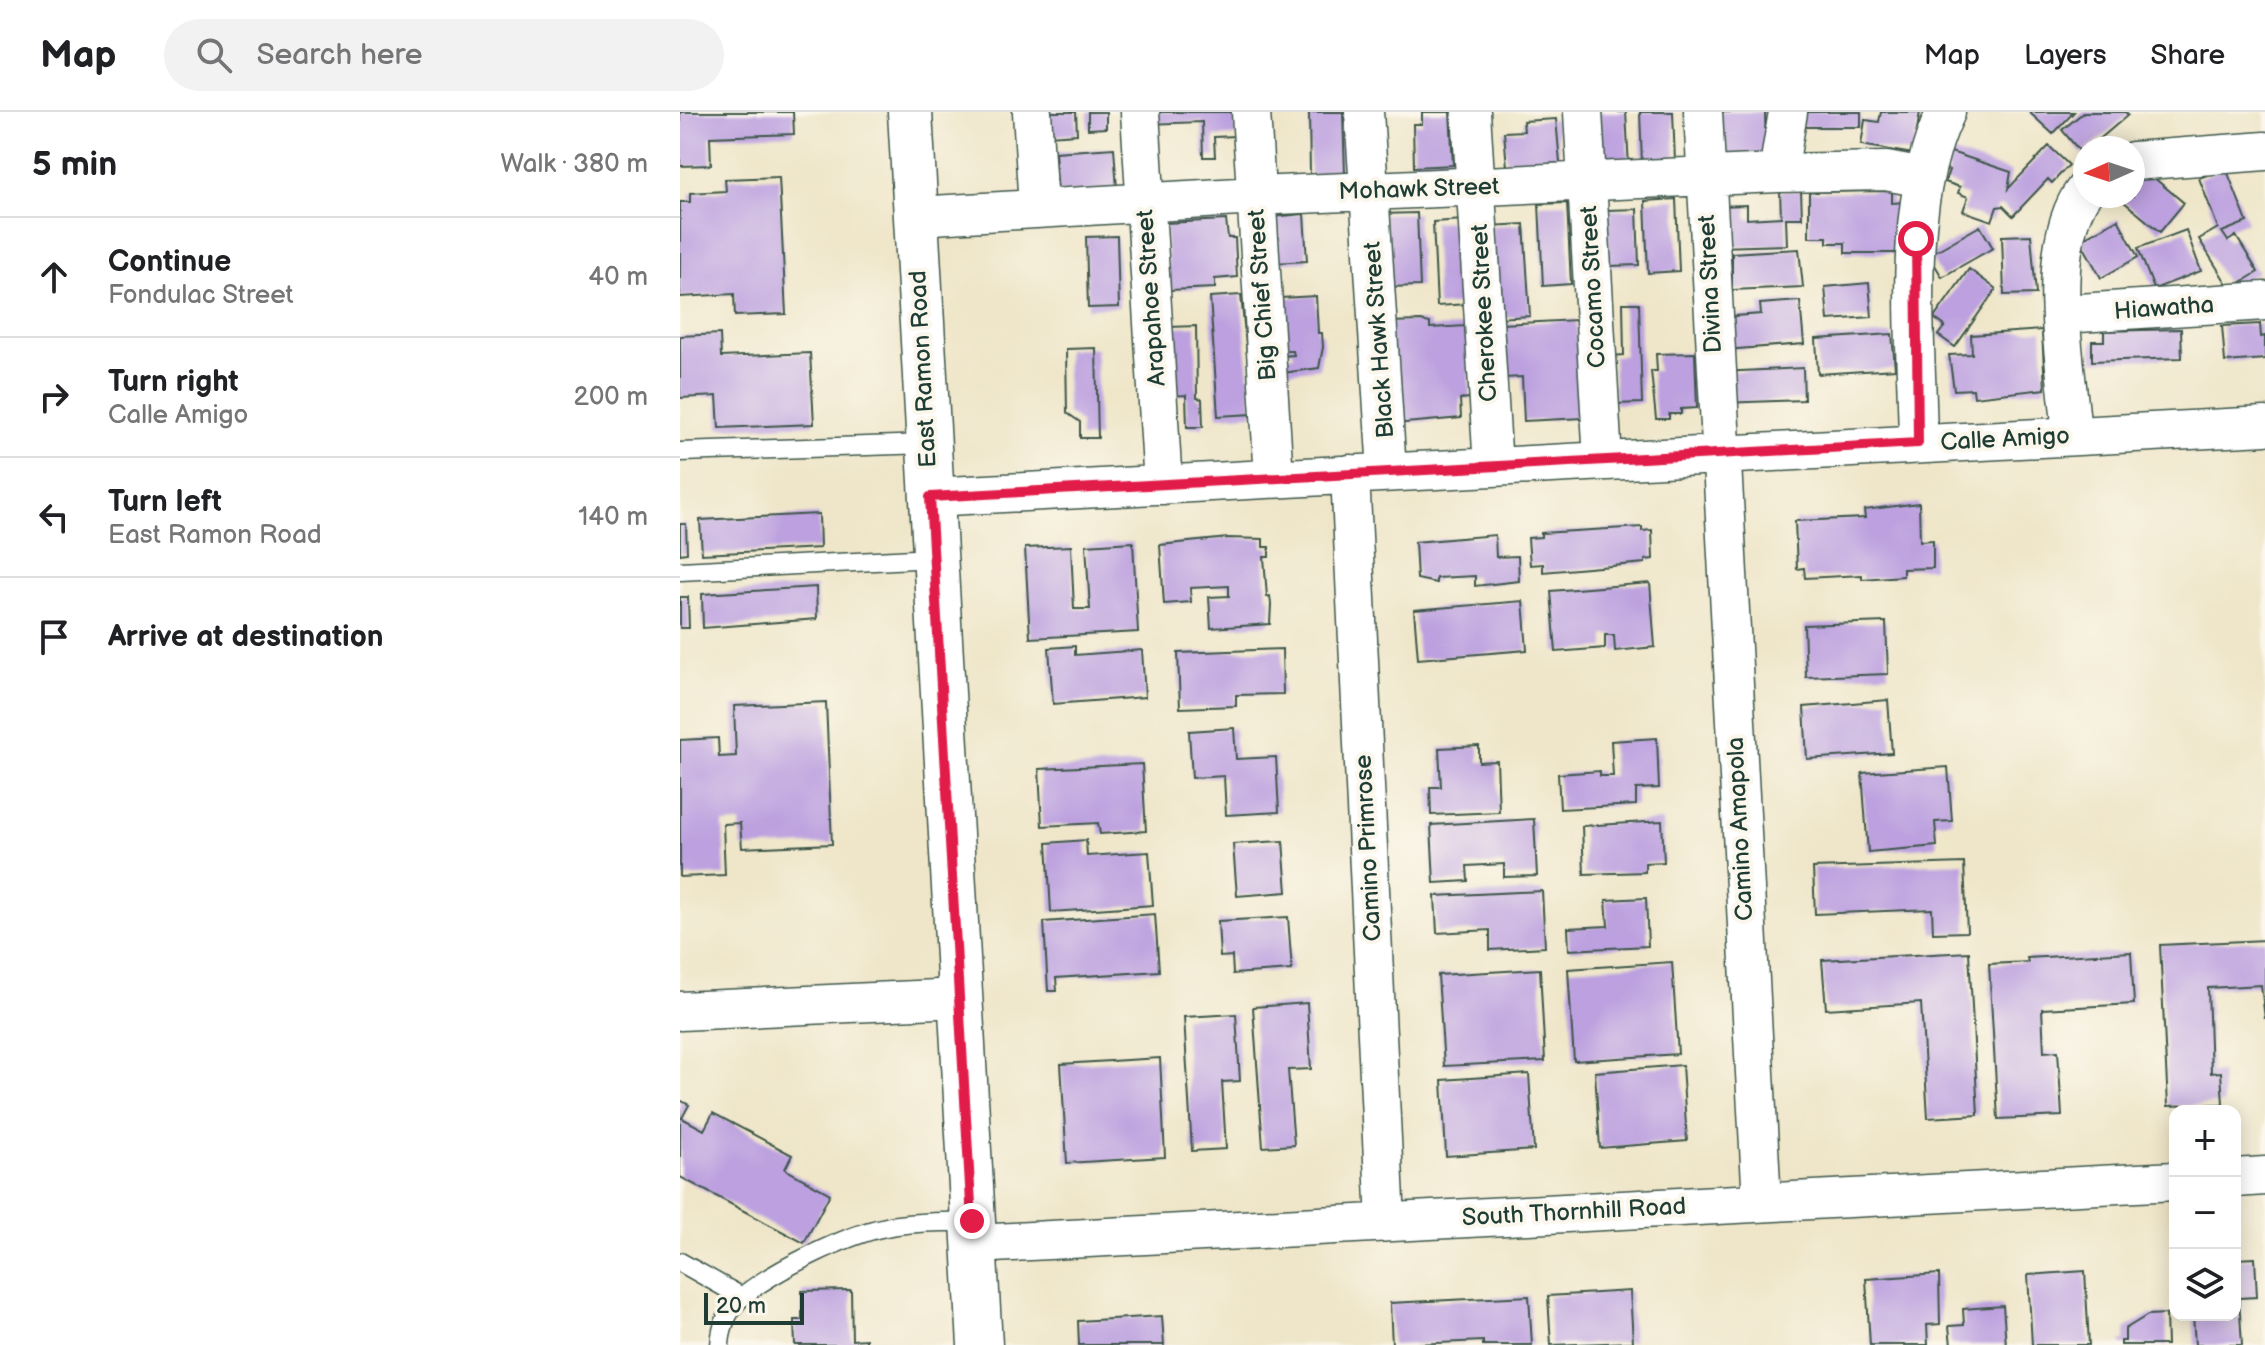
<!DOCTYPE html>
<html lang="en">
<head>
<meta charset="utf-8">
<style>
	body { margin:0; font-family:"Balsamiq Sans",sans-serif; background:#f2f2f2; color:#202124 }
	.controls { position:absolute; right:24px; bottom:24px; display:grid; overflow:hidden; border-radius:16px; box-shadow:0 4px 20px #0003 }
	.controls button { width:72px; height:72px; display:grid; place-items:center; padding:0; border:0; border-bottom:2px solid #e0e0e0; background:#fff; color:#202124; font:40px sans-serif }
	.compass { position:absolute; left:1393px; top:24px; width:72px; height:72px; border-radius:50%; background:#fff; box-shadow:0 4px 20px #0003; rotate:267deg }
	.scale { position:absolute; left:24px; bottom:20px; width:100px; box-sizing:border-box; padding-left:8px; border:4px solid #1f3d34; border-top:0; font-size:22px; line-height:28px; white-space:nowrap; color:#1f3d34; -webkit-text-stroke:6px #fbf7ec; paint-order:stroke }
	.stop { position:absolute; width:24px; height:24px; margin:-18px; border:6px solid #e11d48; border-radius:50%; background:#fff }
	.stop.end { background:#e11d48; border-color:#fff; box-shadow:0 2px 8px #0008 }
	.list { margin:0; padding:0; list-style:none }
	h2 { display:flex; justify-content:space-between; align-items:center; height:104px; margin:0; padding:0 32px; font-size:34px }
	h2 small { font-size:26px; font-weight:400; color:#757577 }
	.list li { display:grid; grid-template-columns:52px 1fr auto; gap:24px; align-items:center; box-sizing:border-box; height:120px; padding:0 32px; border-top:2px solid #e0e0e0 }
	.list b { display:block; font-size:30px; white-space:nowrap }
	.list p { margin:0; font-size:26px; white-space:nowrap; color:#757577 }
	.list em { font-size:26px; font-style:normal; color:#757577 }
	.icon { flex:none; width:44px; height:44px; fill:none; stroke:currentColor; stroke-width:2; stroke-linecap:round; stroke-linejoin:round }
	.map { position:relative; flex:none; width:1585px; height:1233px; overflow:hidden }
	header { display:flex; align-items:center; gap:48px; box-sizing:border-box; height:112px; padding:0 40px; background:#fff; border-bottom:2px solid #e0e0e0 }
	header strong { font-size:38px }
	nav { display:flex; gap:44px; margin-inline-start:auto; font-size:28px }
	.search { width:560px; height:72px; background:#f2f2f2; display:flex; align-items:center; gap:20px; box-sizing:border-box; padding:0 28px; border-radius:44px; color:#757577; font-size:30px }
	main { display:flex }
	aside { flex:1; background:#fff }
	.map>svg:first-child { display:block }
	.building { fill:#bca0df }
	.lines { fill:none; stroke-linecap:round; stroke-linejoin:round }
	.service-casing { stroke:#3e564a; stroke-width:21 }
	.minor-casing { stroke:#3e564a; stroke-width:41 }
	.primary-casing { stroke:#3e564a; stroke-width:47 }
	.service { stroke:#fff; stroke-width:18 }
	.minor { stroke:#fff; stroke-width:38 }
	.primary { stroke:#fff; stroke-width:44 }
	.route { stroke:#e11d48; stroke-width:10 }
	.labels { text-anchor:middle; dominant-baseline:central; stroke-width:8; stroke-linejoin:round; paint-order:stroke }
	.street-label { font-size:24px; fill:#1f3d34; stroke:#fbf7ec }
</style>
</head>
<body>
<header>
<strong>Map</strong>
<div class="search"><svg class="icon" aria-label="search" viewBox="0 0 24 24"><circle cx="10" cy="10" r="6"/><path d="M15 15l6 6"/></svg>Search here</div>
<nav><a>Map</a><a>Layers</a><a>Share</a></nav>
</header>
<main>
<aside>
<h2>5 min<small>Walk · 380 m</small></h2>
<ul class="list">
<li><svg class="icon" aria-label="ahead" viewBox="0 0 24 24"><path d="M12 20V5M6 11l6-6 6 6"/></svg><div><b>Continue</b><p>Fondulac Street</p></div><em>40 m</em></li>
<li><svg class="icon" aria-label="right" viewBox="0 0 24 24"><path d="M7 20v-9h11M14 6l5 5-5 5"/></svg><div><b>Turn right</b><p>Calle Amigo</p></div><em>200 m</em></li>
<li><svg class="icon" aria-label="left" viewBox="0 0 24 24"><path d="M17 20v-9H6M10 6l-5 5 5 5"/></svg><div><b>Turn left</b><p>East Ramon Road</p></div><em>140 m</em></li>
<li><svg class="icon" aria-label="arrive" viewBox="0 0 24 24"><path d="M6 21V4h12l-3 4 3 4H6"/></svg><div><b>Arrive at destination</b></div></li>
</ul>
</aside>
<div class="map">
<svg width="1585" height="1233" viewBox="0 0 1585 1233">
	<rect width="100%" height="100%" fill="#fbf7ec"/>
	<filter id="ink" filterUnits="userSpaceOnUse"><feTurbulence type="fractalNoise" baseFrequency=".0125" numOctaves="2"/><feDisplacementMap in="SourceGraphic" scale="16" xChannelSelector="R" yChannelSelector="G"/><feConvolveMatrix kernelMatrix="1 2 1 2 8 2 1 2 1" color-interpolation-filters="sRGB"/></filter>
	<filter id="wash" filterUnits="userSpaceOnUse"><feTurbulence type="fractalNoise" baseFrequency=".006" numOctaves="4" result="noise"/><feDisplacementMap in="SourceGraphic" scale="32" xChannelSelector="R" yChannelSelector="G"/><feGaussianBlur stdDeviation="1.8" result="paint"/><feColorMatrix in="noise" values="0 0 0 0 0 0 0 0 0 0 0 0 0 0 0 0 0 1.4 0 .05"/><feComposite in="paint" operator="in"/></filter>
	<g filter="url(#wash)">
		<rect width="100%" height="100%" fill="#efe6c9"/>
		<g id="blocks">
			<!-- building -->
			<path class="building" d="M0 0H113L114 22 30 25 31 53 0 54Z
				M356 0H396L397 22 368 24Z
				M408 0H426V16L408 17Z
				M466 0H556V24L534 25 535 45H523L522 10 466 12Z
				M629 0H663L665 63H630Z
				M742 0H770L773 53 734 55 733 12H742Z
				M917 0H946L949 56 919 53Z
				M960 0H993L995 50 962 51Z
				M1030 0H1085L1086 46 1032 47Z
				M1116 0H1181V15H1116Z
				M1201 0H1240L1233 42 1181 33 1185 8 1199 10Z
				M1349 0H1394L1373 22Z
				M1404 0H1445L1448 3 1402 42 1382 18Z
				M876 7 880 51 827 55 824 20 844 19 843 9Z
				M1369 34 1389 53 1372 71 1368 67 1333 104 1323 94 1317 95 1312 109 1283 99 1288 85 1278 81 1280 75 1265 70 1269 58 1262 56 1268 39 1331 60 1328 77Z
				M434 36 437 77 378 81 375 40Z
				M1461 55 1504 91 1480 120 1437 84H1453V65Z
				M1546 56 1567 110 1542 120 1548 129 1556 124 1578 160 1550 177 1519 127 1538 116 1519 66Z
				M99 65 106 202 55 204 54 182 0 185V90H10V81L46 79 45 67Z
				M1100 79H1121L1122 106H1106L1107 133 1039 135 1038 94 1067 93V107L1101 105Z
				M1212 79V91L1226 90 1223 141H1165V131H1147V125H1129V80Z
				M996 87 999 159 968 161 965 89Z
				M887 91 891 172 863 174 859 92Z
				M957 97 959 153 929 154 927 98Z
				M737 101 740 174 704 175 701 102Z
				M624 102 627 149 594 151 591 105Z
				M1438 107 1458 145 1421 166 1400 128Z
				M546 108 548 126H555L557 165 535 167V176L489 178 485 111Z
				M784 108 788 192 757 194 753 110Z
				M844 112 850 204 817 206 811 114Z
				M1300 114 1313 136 1262 165 1249 143Z
				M1506 118 1521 159 1474 177 1458 136Z
				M1351 123 1356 182 1324 183 1322 124Z
				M437 124 439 195 408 196 406 125Z
				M1119 137 1123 175 1052 178V141Z
				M1289 157 1316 177 1275 235 1258 223 1265 214 1254 206Z
				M1189 171 1192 205 1148 208 1145 175Z
				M561 183 573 302 538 304 530 185Z
				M636 184 638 221H642L643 235 639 256 602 261 601 244 614 243 613 239H603L600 186Z
				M1120 189 1124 232 1044 238 1041 205 1081 202 1080 192Z
				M943 191H959L962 291 935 292 933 244 944 243Z
				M896 208 903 306 844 309 842 265 825 266 822 212Z
				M741 209 750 211V216L787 214 790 286 780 287 781 306 714 312 709 210Z
				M1580 212 1581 225 1585 224V247L1545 250 1542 214Z
				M516 214 517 286 522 287 523 315H507L506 283 490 284 489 215Z
				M1501 217 1502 246 1412 249V229H1424V219Z
				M1362 218 1365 277 1294 285 1293 277 1274 278 1269 243 1292 242 1291 223Z
				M40 222 41 245 130 241 134 312 39 316 37 284 0 286V224Z
				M1212 222 1215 257 1138 262 1136 227Z
				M416 236 418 326H400V310L387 301 386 237Z
				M1015 241 1017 296 1001 297V302H989V307H976L971 259H977L976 242Z
				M1123 256 1124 288 1042 291 1040 260Z
				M1239 391 1240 429 1253 428V456L1223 457V464L1182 467V463L1125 466 1124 456 1117 457 1115 409 1185 406 1184 398Z
				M139 402 140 436 22 442 20 408Z
				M0 412H6L7 441 0 442Z
				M962 415V419L972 418 973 447 965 448V451L863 460V452L850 453 848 426 861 425V421Z
				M815 423 816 445 838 444 839 469 795 474V464L756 466V471L737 467 735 430Z
				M548 426 583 427V435H589V445H584L587 485 590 484 591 492 590 512 531 516 529 485 549 484V474L510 476 511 490 484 492 480 433Z
				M453 430 458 520 350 526 345 436 391 434 394 497H410L406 433Z
				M970 471 975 535 935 539 934 523H925V536L876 540 871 479Z
				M136 475 137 507 23 516 22 482Z
				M0 485H8L9 516H0Z
				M843 489 847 538 738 547 734 498Z
				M1206 510 1208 562 1126 565 1124 513Z
				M395 534V543L462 538 465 585 373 592 369 536Z
				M602 537 603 582 556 583V594L500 596 498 541Z
				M1208 588 1212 641 1127 647 1124 595Z
				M146 590 152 732 62 736 60 711 43 712 45 763 0 765V628L38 626 39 645 56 644 54 594Z
				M554 616 556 647 596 645 599 700 546 703 544 664 512 666 509 619Z
				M977 626 979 676 956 677V693L880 697 878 662 920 659V664H933L931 629Z
				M799 634V650L817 649 819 700 751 703 750 675H761L759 636Z
				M462 652 466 719 420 722 418 711 362 714 359 657Z
				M1268 655 1272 709 1255 710 1257 734 1188 740 1182 661Z
				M854 707 857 764 824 765V752L787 754 788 769 754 771 751 713Z
				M982 709 984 750 965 751V760L904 762 902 714Z
				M406 728 407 744 469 740 473 793 371 800 367 731Z
				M603 729 607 780 557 784 553 732Z
				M1284 751 1287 820 1253 821 1252 797 1135 802 1133 756Z
				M862 779 865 835 810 838V818L757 821 755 784Z
				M966 786 968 834 889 838 888 816 928 814 926 788Z
				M475 802 479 859 376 866 377 879H368L364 810Z
				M608 805 612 858 553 862 552 844 540 845 538 809Z
				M1585 828V907L1581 873 1528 876 1531 961 1541 960 1543 992 1488 994 1480 833Z
				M1289 840 1298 1003 1248 1006 1241 891 1146 897 1142 848Z
				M1451 840 1454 892 1362 897 1364 940 1378 939 1382 1004 1318 1007 1309 852 1348 850 1347 846Z
				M992 850 998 942 894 949 888 857Z
				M860 857 865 949 764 954 758 863Z
				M627 891 631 957 608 958 614 1033 583 1035 573 895Z
				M556 902 560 969 542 970 546 1037 512 1039 504 905Z
				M480 946 485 1045 387 1051 381 952Z
				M1002 953 1007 1029 920 1036 915 960Z
				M849 962 854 1038 766 1044 762 968Z
				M0 988 9 993 2 1006 24 1018 33 1001 112 1043 105 1057 150 1082 124 1131 0 1065Z
				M1575 1146 1577 1185 1559 1186 1562 1233H1515L1513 1203H1555V1147Z
				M1405 1159 1409 1233H1352L1348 1163Z
				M1259 1162 1260 1212 1247 1213 1248 1233H1190L1186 1167Z
				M171 1178 172 1228 186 1227V1233H115L114 1208H122V1179Z
				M950 1179 953 1230 871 1233 868 1184Z
				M849 1184 852 1233H803V1229L712 1233 710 1191Z
				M1323 1194 1326 1233H1271L1269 1214 1284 1213 1283 1197Z
				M1486 1202 1487 1233H1441V1229H1445V1217L1468 1203Z
				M482 1204 484 1233H399L398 1209Z"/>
		</g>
	</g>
	<g filter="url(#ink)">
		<use href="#blocks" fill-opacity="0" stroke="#3e564a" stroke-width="2"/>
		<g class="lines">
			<defs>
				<path id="service" d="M0 340 248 332
					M0 459 253 446
					M0 1150 62 1185
					M40 1233C41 1215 48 1197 63 1184 93 1159 168 1122 206 1115 234 1109 264 1111 292 1109"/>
				<path id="minor" d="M352 0 358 95
					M460 0 483 373
					M571 0 594 366
					M684 0 707 360
					M791 0 813 355
					M903 0 923 349
					M1023 0 1082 1090
					M1453 49 1585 39
					M1098 61 1108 0
					M235 104 576 84 1098 61 1206 59 1243 66
					M1383 202 1585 189
					M1392 323C1387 254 1362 135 1405 78
					M1238 331C1237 229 1220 93 1266 0
					M670 362 706 1110
					M250 385 1585 314
					M0 899 279 886
					M1555 1066 1585 1064
					M294 1132 1495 1069"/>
				<path id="primary" d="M230 0 300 1233"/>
			</defs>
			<!-- service casing -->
			<use href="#service" class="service-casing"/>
			<!-- minor casing -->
			<use href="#minor" class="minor-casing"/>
			<!-- primary casing -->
			<use href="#primary" class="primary-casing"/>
			<!-- service -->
			<use href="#service" class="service"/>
			<!-- minor -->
			<use href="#minor" class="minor"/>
			<!-- primary -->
			<use href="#primary" class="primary"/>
		</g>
	</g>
	<g class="lines" filter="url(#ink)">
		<!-- route -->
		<path class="route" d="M292 1109 250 385 1238 331 1236 127"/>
	</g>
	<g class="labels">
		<!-- street labels -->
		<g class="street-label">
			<text transform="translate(739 77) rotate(-2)">Mohawk Street</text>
			<text transform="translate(1030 172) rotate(-93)">Divina Street</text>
			<text transform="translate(913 175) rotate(-93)">Cocamo Street</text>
			<text transform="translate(582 183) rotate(-94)">Big Chief Street</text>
			<text transform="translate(471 186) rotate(-94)">Arapahoe Street</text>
			<text transform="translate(1484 196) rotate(-4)">Hiawatha</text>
			<text transform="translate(804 201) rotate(-93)">Cherokee Street</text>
			<text transform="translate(699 228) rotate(-94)">Black Hawk Street</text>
			<text transform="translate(243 257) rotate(-93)">East Ramon Road</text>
			<text transform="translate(1325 327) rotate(-3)">Calle Amigo</text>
			<text transform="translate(1060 717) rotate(-93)">Camino Amapola</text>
			<text transform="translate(688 736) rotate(-93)">Camino Primrose</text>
			<text transform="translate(894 1100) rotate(-3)">South Thornhill Road</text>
		</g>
	</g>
</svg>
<div class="controls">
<button>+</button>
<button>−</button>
<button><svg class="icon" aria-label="layers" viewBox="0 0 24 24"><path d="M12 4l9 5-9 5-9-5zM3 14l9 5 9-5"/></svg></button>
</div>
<svg class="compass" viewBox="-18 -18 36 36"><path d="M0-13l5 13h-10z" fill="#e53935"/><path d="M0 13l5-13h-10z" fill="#757577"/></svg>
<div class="scale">20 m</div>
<div class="stop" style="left:1236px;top:127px"></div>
<div class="stop end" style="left:292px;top:1109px"></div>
</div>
</main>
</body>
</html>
